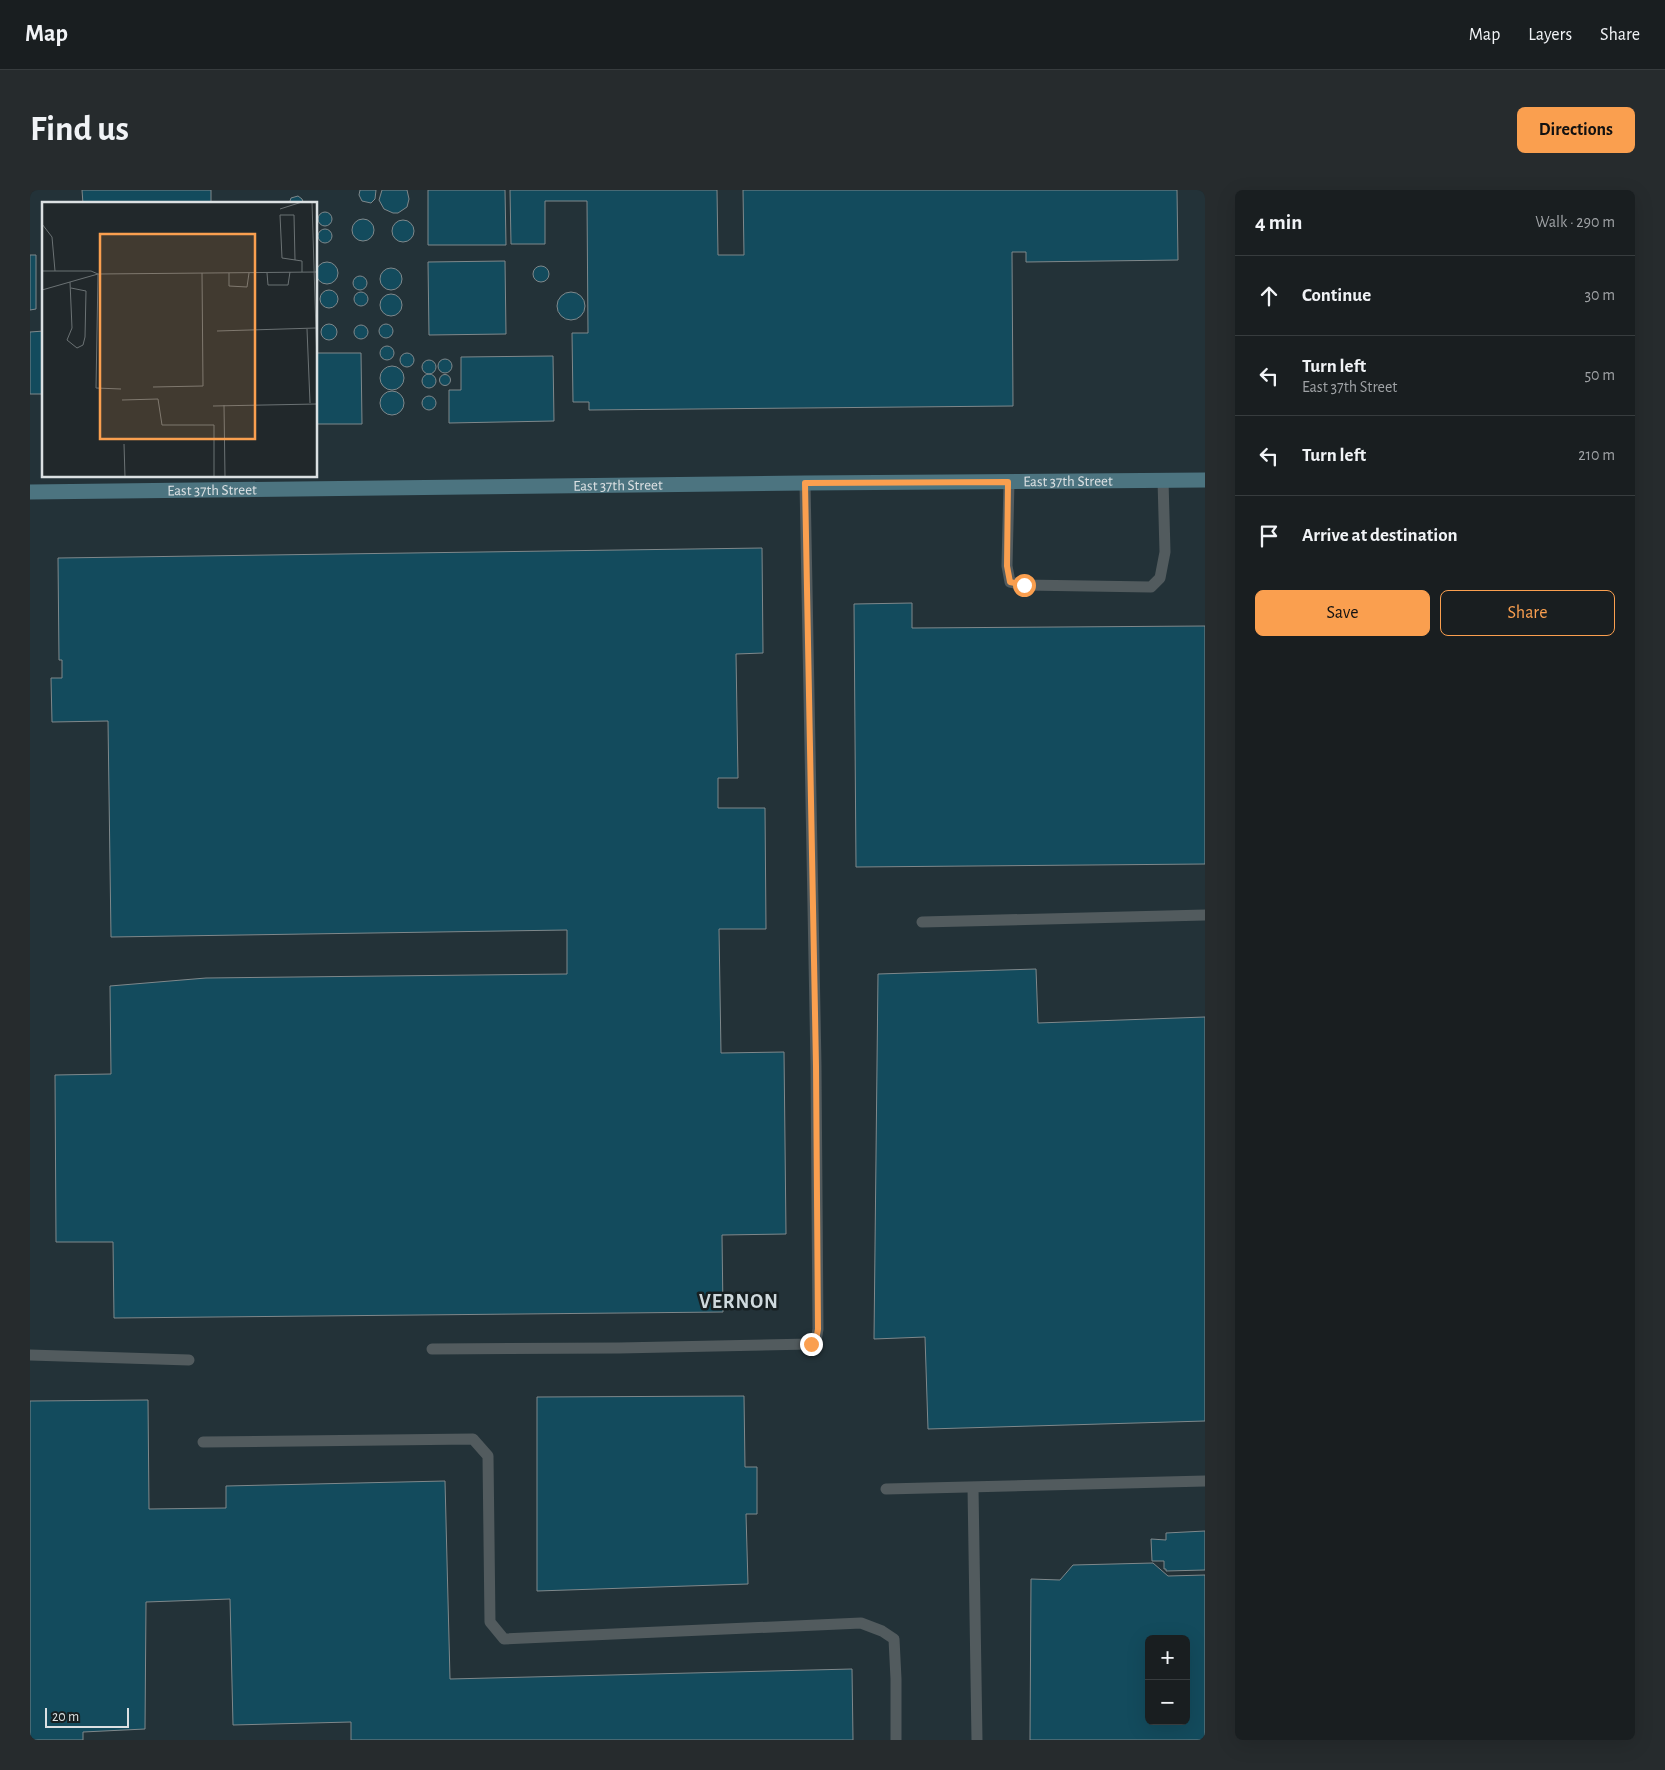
<!DOCTYPE html>
<html lang="en">
<head>
<meta charset="utf-8">
<style>
	body { margin:0; font-family:"Alegreya Sans",sans-serif; background:#262b2d; color:#f1f3f6 }
	.controls { position:absolute; right:15px; bottom:15px; display:grid; overflow:hidden; border-radius:8px; box-shadow:0 5px 20px #0002 }
	.controls button { width:45px; height:45px; display:grid; place-items:center; padding:0; border:0; border-bottom:1px solid #373c3e; background:#191e20; color:#f1f3f6; font:25px sans-serif }
	.scale { position:absolute; left:15px; bottom:12px; width:84px; box-sizing:border-box; padding-left:5px; border:2px solid #dbe0e2; border-top:0; font-size:14px; line-height:18px; white-space:nowrap; color:#dbe0e2; -webkit-text-stroke:4px #171f21; paint-order:stroke }
	.stop { position:absolute; width:15px; height:15px; margin:-11px; border:4px solid #fa9f4f; border-radius:50%; background:#fff }
	.stop.end { background:#fa9f4f; border-color:#fff; box-shadow:0 1px 5px #0008 }
	.list { margin:0; padding:0; list-style:none }
	h2 { display:flex; justify-content:space-between; align-items:center; height:65px; margin:0; padding:0 20px; font-size:21px }
	h2 small { font-size:16px; font-weight:400; color:#9fa2a5 }
	.list li { display:grid; grid-template-columns:32px 1fr auto; gap:15px; align-items:center; box-sizing:border-box; height:80px; padding:0 20px; border-top:1px solid #373c3e }
	.list b { display:block; font-size:19px; white-space:nowrap }
	.list p { margin:0; font-size:16px; white-space:nowrap; color:#9fa2a5 }
	.list em { font-size:16px; font-style:normal; color:#9fa2a5 }
	.actions { display:flex; gap:10px; padding:15px 20px }
	.actions a { flex:1; padding:11px 0; border:1px solid #fa9f4f; border-radius:8px; text-align:center; font-size:18px; color:#fa9f4f }
	.actions .main { background:#fa9f4f; color:#111 }
	.icon { flex:none; width:28px; height:28px; fill:none; stroke:currentColor; stroke-width:2; stroke-linecap:round; stroke-linejoin:round }
	.map { position:relative; flex:none; width:1175px; height:1550px; overflow:hidden; border-radius:8px }
	header { display:flex; align-items:center; gap:30px; box-sizing:border-box; height:70px; padding:0 25px; background:#191e20; border-bottom:1px solid #373c3e }
	header strong { font-size:24px }
	nav { display:flex; gap:28px; margin-inline-start:auto; font-size:18px }
	.intro { display:flex; align-items:center; justify-content:space-between; box-sizing:border-box; height:120px; padding:0 30px }
	h1 { margin:0; font-size:35px }
	.button { padding:12px 22px; border-radius:8px; background:#fa9f4f; color:#111; font-size:18px; font-weight:700 }
	main { display:flex; gap:30px; padding:0 30px }
	aside { flex:1; background:#191e20; border-radius:8px; box-shadow:0 5px 20px #0002 }
	.map>svg:first-child { display:block }
	.built { fill:#233238; fill-rule:evenodd }
	.building { fill:#134b5d; stroke:#7f888b; fill-rule:evenodd }
	.lines { fill:none; stroke-linecap:round; stroke-linejoin:round }
	.lane { stroke:#525b5e; stroke-width:11 }
	.secondary { stroke:#4c7480; stroke-width:15 }
	.route { stroke:#fa9f4f; stroke-width:6 }
	.labels { text-anchor:middle; dominant-baseline:central; stroke-width:5; stroke-linejoin:round; paint-order:stroke }
	.street-label { font-size:15px; fill:#dbe0e2; stroke:#171f21 }
	.district-label { font-size:20px; font-weight:bold; letter-spacing:1px; fill:#cfd9dd; stroke:#171f21 }
	.inset-road { fill:none; stroke:#6b7274; stroke-width:1 }
	.view { fill:#fa9f4f; fill-opacity:0.15; stroke:#fa9f4f; stroke-width:2.5 }
	.inset-edge { fill:none; stroke:#dbe0e2; stroke-width:2.5 }
</style>
</head>
<body>
<header>
<strong>Map</strong>
<nav><a>Map</a><a>Layers</a><a>Share</a></nav>
</header>
<div class="intro"><h1>Find us</h1><a class="button">Directions</a></div>
<main>
<div class="map">
<svg width="1175" height="1550" viewBox="0 0 1175 1550">
	<rect width="100%" height="100%" fill="#21282b"/>
	<!-- built -->
	<path class="built" d="M0 0H1175V1550H0ZM14 14H286V286H14ZM1119 1449H1156V1531H1119Z"/>
	<!-- building -->
	<path class="building" d="M52 0H181V14H53Z
		M330 0H346L345 9 341 13 332 11 329 5Z
		M352 0H377L379 9 377 17 368 23H363L354 19 349 10Z
		M398 0H475L476 55H398Z
		M480 0H687L688 65H714L713 0H1147L1148 70 996 72V62H982L983 216 559 220V212H543L542 143H558L557 11H515V54H481Z
		M268 6 272 9 274 14H259L261 8Z
		M288 29a7 7 0 1 1 14 0a7 7 0 1 1-14 0Z
		M322 40a11 11 0 1 1 22 0a11 11 0 1 1-22 0Z
		M362 41a11 11 0 1 1 22 0a11 11 0 1 1-22 0Z
		M288 46a7 7 0 1 1 14 0a7 7 0 1 1-14 0Z
		M0 65H6V119L0 120Z
		M475 71 476 144 399 145 398 72Z
		M286 83a11 11 0 1 1 22 0a11 11 0 1 1-22 0Z
		M503 84a8 8 0 1 1 16 0a8 8 0 1 1-16 0Z
		M350 89a11 11 0 1 1 22 0a11 11 0 1 1-22 0Z
		M323 93a7 7 0 1 1 14 0a7 7 0 1 1-14 0Z
		M290 109a9 9 0 1 1 18 0a9 9 0 1 1-18 0Z
		M324 109a7 7 0 1 1 14 0a7 7 0 1 1-14 0Z
		M527 116a14 14 0 1 1 28 0a14 14 0 1 1-28 0Z
		M350 115a11 11 0 1 1 22 0a11 11 0 1 1-22 0Z
		M291 142a8 8 0 1 1 16 0a8 8 0 1 1-16 0Z
		M349 141a7 7 0 1 1 14 0a7 7 0 1 1-14 0Z
		M324 142a7 7 0 1 1 14 0a7 7 0 1 1-14 0Z
		M14 141V204H0V142Z
		M350 163a7 7 0 1 1 14 0a7 7 0 1 1-14 0Z
		M286 163H331L332 234H286Z
		M370 170a7 7 0 1 1 14 0a7 7 0 1 1-14 0Z
		M523 166 524 231 419 233V200H431V167Z
		M408 176a7 7 0 1 1 14 0a7 7 0 1 1-14 0Z
		M392 177a7 7 0 1 1 14 0a7 7 0 1 1-14 0Z
		M350 188a12 12 0 1 1 24 0a12 12 0 1 1-24 0Z
		M392 191a7 7 0 1 1 14 0a7 7 0 1 1-14 0Z
		M409.5 190a5.5 5.5 0 1 1 11 0a5.5 5.5 0 1 1-11 0Z
		M350 213a12 12 0 1 1 24 0a12 12 0 1 1-24 0Z
		M392 213a7 7 0 1 1 14 0a7 7 0 1 1-14 0Z
		M732 358 733 463 706 464 708 588H688V618H735L736 739H689L691 863 754 862 756 1044 692 1045 693 1122 84 1128 83 1052H26L25 885 81 884 80 796 176 788 537 784V740L81 747 78 531 22 532 21 488H32V470H29L28 368Z
		M882 413V438L1175 436V674L826 677 824 414Z
		M1006 779 1008 833 1175 827V1231L898 1239 895 1147 844 1149 848 784Z
		M714 1206 715 1277H727V1324H716L718 1394 507 1401V1207Z
		M118 1210 119 1319 196 1318V1296L415 1291 420 1489 822 1479 823 1550H321V1532L203 1535 200 1409 116 1412 115 1539 53 1542V1550H0V1211Z
		M1175 1341V1380L1136 1381V1379H1134V1371H1122L1121 1349 1136 1350V1343Z
		M1123 1373 1138 1386 1175 1385V1550H1000L1001 1389 1030 1390 1043 1375ZM1119 1449H1156V1531H1119Z"/>
	<g class="lines">
		<!-- lane -->
		<path class="lane" d="M979 292 977 376 980 392 994 395 1121 397 1130 388 1135 362 1133 290
			M892 732 1175 725
			M402 1159 589 1158 781 1154 786 1151 788 1139 786 876 775 293
			M0 1165 159 1170
			M173 1252 443 1249 458 1266 460 1432 474 1449 831 1433 852 1441 864 1449 866 1489V1550
			M943 1297 947 1550
			M856 1299 1175 1291"/>
		<!-- secondary -->
		<path class="secondary" id="s1" d="M0 302 775 293 1175 290"/>
	</g>
	<g class="lines">
		<!-- route -->
		<path class="route" d="M781 1154 786 1151 788 1139 786 876 775 293 978 292 977 376 980 392 994 395"/>
	</g>
	<g class="labels">
		<!-- street labels -->
		<g class="street-label">
			<text stroke="none"><textPath href="#s1" startOffset="1038">East 37th Street</textPath></text>
			<text stroke="none"><textPath href="#s1" startOffset="588">East 37th Street</textPath></text>
			<text stroke="none"><textPath href="#s1" startOffset="182">East 37th Street</textPath></text>
		</g>
		<!-- district labels -->
		<g class="district-label">
			<text x="709" y="1112">VERNON</text>
		</g>
	</g>
	<!-- overview -->
	<g transform="translate(12 12)">
		<rect width="275" height="275" fill="#21282b"/>
		<path class="inset-road" d="M270 0 275 162M238 7 260 0M0 22 10 35 13 69M253 58 252 13H238L240 56 260 59V70M0 69H49L56 72 275 70M187 71V84L205 85 207 71M225 71 226 83H246L248 70M56 72 54 186 79 187M28 80 30 126 25 138 35 146 41 143 43 135 44 89 29 86M0 88 56 72M265 127 268 201M175 129 274 126M111 185 161 184 160 71M80 198 116 197 120 223H172V275M182 203 183 275M171 204 275 202M82 242 83 275M234 275H252"/>
		<path class="view" d="M58 32H213V237H58Z"/>
		<rect width="275" height="275" class="inset-edge"/>
	</g>
</svg>
<div class="controls">
<button>+</button>
<button>−</button>
</div>
<div class="scale">20 m</div>
<div class="stop" style="left:994px;top:395px"></div>
<div class="stop end" style="left:781px;top:1154px"></div>
</div>
<aside>
<h2>4 min<small>Walk · 290 m</small></h2>
<ul class="list">
<li><svg class="icon" aria-label="ahead" viewBox="0 0 24 24"><path d="M12 20V5M6 11l6-6 6 6"/></svg><div><b>Continue</b></div><em>30 m</em></li>
<li><svg class="icon" aria-label="left" viewBox="0 0 24 24"><path d="M17 20v-9H6M10 6l-5 5 5 5"/></svg><div><b>Turn left</b><p>East 37th Street</p></div><em>50 m</em></li>
<li><svg class="icon" aria-label="left" viewBox="0 0 24 24"><path d="M17 20v-9H6M10 6l-5 5 5 5"/></svg><div><b>Turn left</b></div><em>210 m</em></li>
<li><svg class="icon" aria-label="arrive" viewBox="0 0 24 24"><path d="M6 21V4h12l-3 4 3 4H6"/></svg><div><b>Arrive at destination</b></div></li>
</ul>
<div class="actions"><a class="main">Save</a><a>Share</a></div>
</aside>
</main>
</body>
</html>
